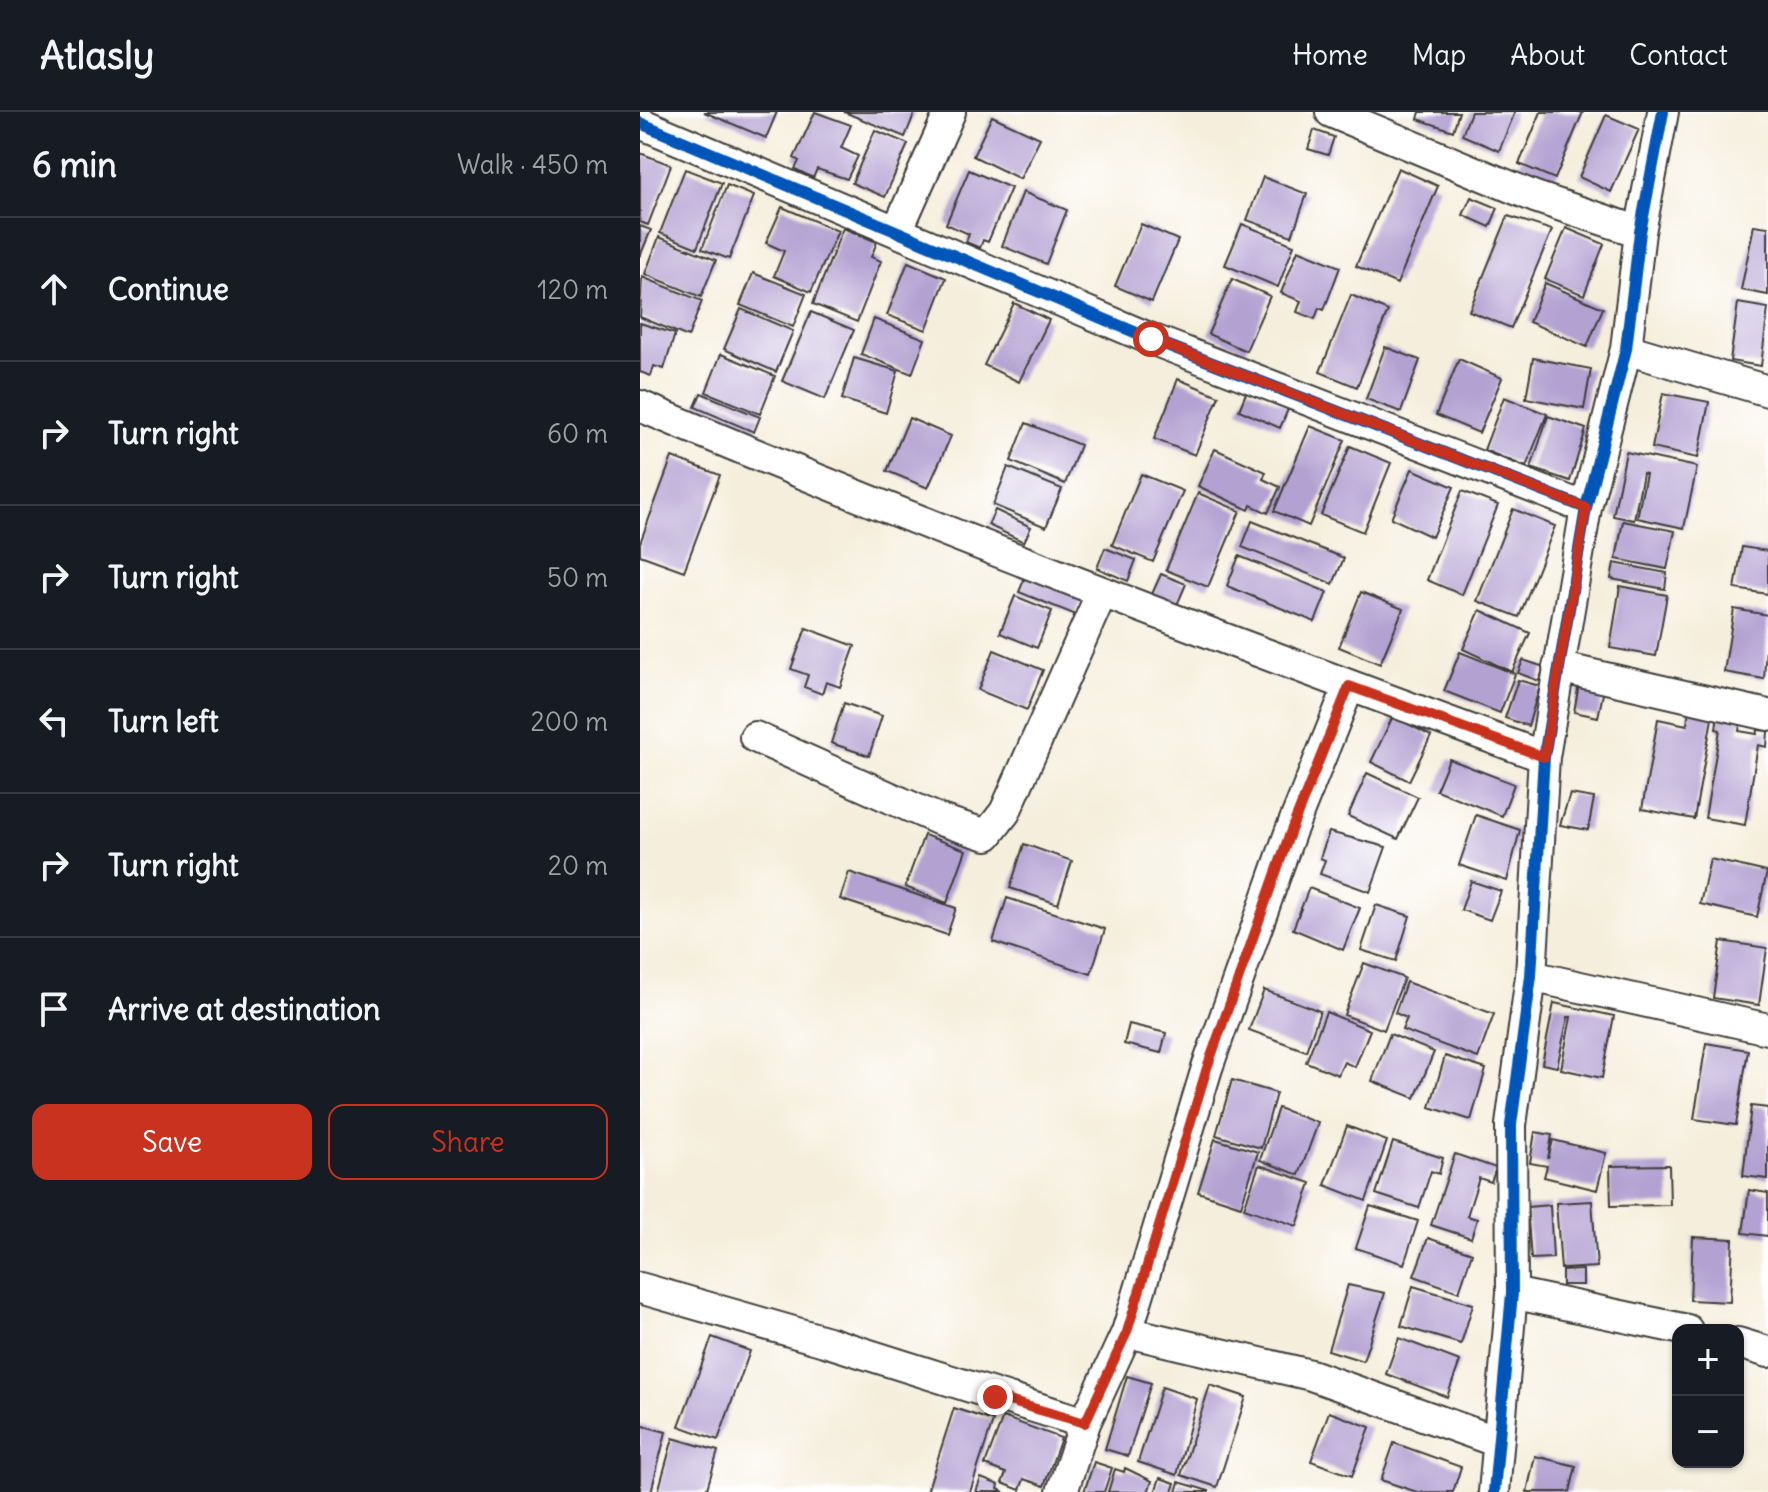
<!DOCTYPE html>
<html lang="en">
<head>
<meta charset="utf-8">
<style>
	body { margin:0; font-family:Delius,sans-serif; background:#242831; color:#f1f3f6 }
	.controls { position:absolute; right:24px; bottom:24px; display:grid; overflow:hidden; border-radius:16px; box-shadow:0 2px 6px #0004 }
	.controls button { width:72px; height:72px; display:grid; place-items:center; padding:0; border:0; border-bottom:2px solid #363941; background:#171b24; color:#f1f3f6; font:40px sans-serif }
	.stop { position:absolute; width:24px; height:24px; margin:-18px; border:6px solid #c8321e; border-radius:50%; background:#fff }
	.stop.end { background:#c8321e; border-color:#fff; box-shadow:0 2px 8px #0008 }
	.list { margin:0; padding:0; list-style:none }
	h2 { display:flex; justify-content:space-between; align-items:center; height:104px; margin:0; padding:0 32px; font-size:34px }
	h2 small { font-size:26px; font-weight:400; color:#9ea1a6 }
	.list li { display:grid; grid-template-columns:52px 1fr auto; gap:24px; align-items:center; box-sizing:border-box; height:144px; padding:0 32px; border-top:2px solid #363941 }
	.list b { display:block; font-size:30px; white-space:nowrap }
	.list em { font-size:26px; font-style:normal; color:#9ea1a6 }
	.actions { display:flex; gap:16px; padding:24px 32px }
	.actions a { flex:1; padding:18px 0; border:2px solid #c8321e; border-radius:16px; text-align:center; font-size:28px; color:#c8321e }
	.actions .main { background:#c8321e; color:#fff }
	.icon { flex:none; width:44px; height:44px; fill:none; stroke:currentColor; stroke-width:2; stroke-linecap:round; stroke-linejoin:round }
	.map { position:relative; flex:none; width:1128px; height:1380px; overflow:hidden }
	header { display:flex; align-items:center; gap:48px; box-sizing:border-box; height:112px; padding:0 40px; background:#171b24; border-bottom:2px solid #363941 }
	header strong { font-size:38px }
	nav { display:flex; gap:44px; margin-inline-start:auto; font-size:28px }
	main { display:flex }
	aside { flex:1; background:#171b24 }
	.map>svg:first-child { display:block }
	.building { fill:#b3a1d2 }
	.lines { fill:none; stroke-linecap:round; stroke-linejoin:round }
	.minor-casing { stroke:#3d3c39; stroke-width:34 }
	.minor { stroke:#fff; stroke-width:30 }
	.cycleway-casing { stroke:#fff; stroke-width:17 }
	.cycleway { stroke:#0057b8; stroke-width:12 }
	.route { stroke:#c8321e; stroke-width:10 }
</style>
</head>
<body>
<header>
<strong>Atlasly</strong>
<nav><a>Home</a><a>Map</a><a>About</a><a>Contact</a></nav>
</header>
<main>
<aside>
<h2>6 min<small>Walk · 450 m</small></h2>
<ul class="list">
<li><svg class="icon" aria-label="ahead" viewBox="0 0 24 24"><path d="M12 20V5M6 11l6-6 6 6"/></svg><div><b>Continue</b></div><em>120 m</em></li>
<li><svg class="icon" aria-label="right" viewBox="0 0 24 24"><path d="M7 20v-9h11M14 6l5 5-5 5"/></svg><div><b>Turn right</b></div><em>60 m</em></li>
<li><svg class="icon" aria-label="right" viewBox="0 0 24 24"><path d="M7 20v-9h11M14 6l5 5-5 5"/></svg><div><b>Turn right</b></div><em>50 m</em></li>
<li><svg class="icon" aria-label="left" viewBox="0 0 24 24"><path d="M17 20v-9H6M10 6l-5 5 5 5"/></svg><div><b>Turn left</b></div><em>200 m</em></li>
<li><svg class="icon" aria-label="right" viewBox="0 0 24 24"><path d="M7 20v-9h11M14 6l5 5-5 5"/></svg><div><b>Turn right</b></div><em>20 m</em></li>
<li><svg class="icon" aria-label="arrive" viewBox="0 0 24 24"><path d="M6 21V4h12l-3 4 3 4H6"/></svg><div><b>Arrive at destination</b></div></li>
</ul>
<div class="actions"><a class="main">Save</a><a>Share</a></div>
</aside>
<div class="map">
<svg width="1128" height="1380" viewBox="0 0 1128 1380">
	<rect width="100%" height="100%" fill="#fff"/>
	<filter id="ink" filterUnits="userSpaceOnUse"><feTurbulence type="fractalNoise" baseFrequency=".0125" numOctaves="2"/><feDisplacementMap in="SourceGraphic" scale="16" xChannelSelector="R" yChannelSelector="G"/><feConvolveMatrix kernelMatrix="1 2 1 2 8 2 1 2 1" color-interpolation-filters="sRGB"/></filter>
	<filter id="wash" filterUnits="userSpaceOnUse"><feTurbulence type="fractalNoise" baseFrequency=".006" numOctaves="4" result="noise"/><feDisplacementMap in="SourceGraphic" scale="32" xChannelSelector="R" yChannelSelector="G"/><feGaussianBlur stdDeviation="1.8" result="paint"/><feColorMatrix in="noise" values="0 0 0 0 0 0 0 0 0 0 0 0 0 0 0 0 0 1.4 0 .05"/><feComposite in="paint" operator="in"/></filter>
	<g filter="url(#wash)">
		<rect width="100%" height="100%" fill="#f5eedc"/>
		<g id="blocks">
			<!-- building -->
			<path class="building" d="M64 0H137L126 26Z
				M175 0 211 13 201 36 218 44 207 67 177 57 173 66 155 57 159 49 154 46Z
				M204 0H275L265 25Z
				M780 0H819L813 19 778 7Z
				M831 0H875L859 39 822 23Z
				M901 0H943L915 67 879 52Z
				M966 3 999 17 971 80 939 65Z
				M352 4 400 26 380 67 333 44Z
				M235 18 268 32 245 85 212 71Z
				M674 18 694 25 688 43 668 37Z
				M0 41 31 53 8 113 0 110Z
				M758 56 798 74 757 172 716 154Z
				M45 57 82 71 57 136 20 121Z
				M329 58 371 76 348 130 343 128 340 136 326 130 329 122 306 112Z
				M623 65 667 82 652 124 607 108Z
				M87 73 114 84 89 147 62 137Z
				M383 80 427 98 406 152 362 134Z
				M831 85 858 96 850 115 823 103Z
				M142 95 198 119 171 180 134 164 144 139 126 131Z
				M868 104 912 118 871 216 829 199Z
				M501 112 538 128 512 190 475 174Z
				M602 112 654 133 638 175 585 153Z
				M1114 113 1128 115V183L1101 178Z
				M0 114 11 118 0 144Z
				M203 116 237 130 231 145 241 149 217 210 173 192Z
				M926 116 964 132 944 183 905 167Z
				M19 125 76 148 61 185 5 162Z
				M658 138 700 155 684 198 679 196 675 207 657 200 661 189 641 181Z
				M268 150 306 166 286 218 247 203Z
				M113 161 166 182 153 215 100 193Z
				M2 165 62 189 48 225 0 205Z
				M592 167 630 184 606 239 568 222Z
				M905 171 963 196 947 235 889 210Z
				M711 183 748 199 717 275 680 260Z
				M374 191 409 208 379 270 344 253Z
				M1098 191 1128 196 1121 254 1090 249Z
				M101 197 153 219 136 260 84 237Z
				M171 200 214 218 185 287 142 269Z
				M234 207 285 227 272 262 221 242Z
				M0 211 35 222 24 257 14 254 11 264 0 260Z
				M745 235 780 248 761 300 726 287Z
				M81 242 135 264 120 302 66 280Z
				M214 246 258 259 246 301 202 287Z
				M893 246 951 257 944 297 886 286Z
				M819 247 862 266 839 321 796 303Z
				M538 267 579 284 555 343 514 327Z
				M608 276 649 295 640 316 599 298Z
				M61 281 120 305 114 320 55 295Z
				M1023 281 1069 290 1058 346 1012 336Z
				M864 285 907 302 886 355 844 338Z
				M908 304 946 317 930 369 891 356Z
				M269 306 311 324 288 376 247 359Z
				M386 311 440 333 425 372 371 349Z
				M670 314 705 328 669 414 634 399Z
				M710 334 751 351 723 420 681 403Z
				M575 337 626 360 623 367 640 375 628 401 611 393 609 398 558 374Z
				M986 340 1057 355 1044 416 997 406 1006 362 1003 361 994 408 973 404Z
				M32 345 80 363 44 459 0 443V431Z
				M368 355 422 377 406 415 353 393Z
				M772 357 814 375 792 425 751 406Z
				M501 362 543 379 513 450 472 433Z
				M822 379 858 393 822 483 787 468Z
				M558 381 600 399 568 475 526 458Z
				M873 397 915 414 879 505 837 489Z
				M355 398 391 415 384 430 348 413Z
				M612 409 704 446 693 472 602 435Z
				M983 409 1035 419 1027 457 976 447Z
				M1102 435 1128 439V482L1095 477Z
				M465 436 496 448 488 469 457 456Z
				M599 444 687 480 675 510 587 474Z
				M974 451 1027 461 1025 477 971 467Z
				M521 462 546 472 537 493 512 482Z
				M386 463 442 486 436 503 379 480Z
				M980 474 1027 483 1016 544 970 536Z
				M721 480 763 497 740 552 699 535Z
				M375 484 412 499 397 536 360 521Z
				M1094 497 1128 503 1124 567 1084 560Z
				M840 498 890 521 872 560 823 537Z
				M166 516 215 534 200 575 186 570 182 582 164 575 168 563 151 557Z
				M354 538 403 558 387 598 338 578Z
				M820 540 875 562 860 601 804 579Z
				M883 548 904 555 899 569 878 561Z
				M878 568 900 574 888 614 865 606Z
				M939 572 964 577 958 605 934 600Z
				M204 591 242 604 229 644 191 631Z
				M1049 597 1073 601 1054 707 1002 697 1018 607 1047 613Z
				M1078 602 1101 606 1099 619 1117 622 1118 618 1128 619 1127 635 1118 633 1105 713 1065 706 1080 618 1076 617Z
				M753 604 791 624 769 669 731 650Z
				M809 647 874 672 862 704 796 678Z
				M727 661 778 685 758 727 708 704Z
				M930 682 954 686 948 718 920 713Z
				M836 703 880 718 867 769 819 753Z
				M689 720 746 735 730 780 680 762 685 748 680 746Z
				M284 723 326 738 307 791 265 775Z
				M384 732 432 749 418 792 370 776Z
				M1070 747 1127 760 1117 805 1060 792Z
				M209 760 316 796 307 823 200 787Z
				M831 769 861 779 850 808 821 798Z
				M669 776 720 796 703 838 653 817Z
				M367 786 465 817 451 862 353 830Z
				M736 793 770 804 756 849 721 838Z
				M1081 829 1127 836 1119 893 1073 886Z
				M724 851 764 866 744 918 704 903Z
				M766 870 854 902 838 946 762 918 767 906 755 901Z
				M624 878 680 899 666 939 609 918Z
				M914 891 974 904 962 966 921 957 931 905H928L917 955 902 952Z
				M686 900 730 918 715 955 704 950 698 963 666 950Z
				M489 912 526 921 521 941 484 932Z
				M750 922 794 940 775 986 732 969Z
				M1066 931 1108 938 1096 1013 1054 1007Z
				M805 944 846 957 831 1008 790 995Z
				M592 968 636 981 621 1036 576 1023Z
				M1111 994 1128 996V1067L1103 1064Z
				M638 996 678 1011 659 1063 620 1048Z
				M707 1014 747 1029 726 1089 685 1073Z
				M895 1020 912 1023 908 1047 913 1028 966 1041 957 1078 904 1065 907 1054 890 1051Z
				M575 1027 618 1040 601 1094 558 1080Z
				M753 1030 803 1046 799 1062 791 1059 779 1096 736 1082Z
				M815 1042 856 1056 851 1070 839 1066 827 1104 837 1107 831 1126 791 1113Z
				M619 1053 671 1071 657 1114 604 1096Z
				M1029 1053 1030 1093 971 1094 970 1054Z
				M1109 1078 1128 1081V1124L1103 1121Z
				M952 1089 957 1155 921 1157 916 1091Z
				M910 1093 913 1146 891 1147 887 1095Z
				M730 1094 778 1109 764 1152 716 1136Z
				M1053 1125 1093 1127 1090 1190 1050 1188Z
				M788 1126 832 1141 819 1180 774 1164Z
				M943 1158V1173H922V1159Z
				M708 1173 745 1181 723 1249 688 1238Z
				M773 1174 833 1192 821 1232 761 1214Z
				M72 1225 110 1239 78 1328 39 1314Z
				M759 1226 820 1249 807 1285 746 1262Z
				M487 1264 511 1271 488 1344 465 1337Z
				M570 1273 606 1285 577 1375 541 1363Z
				M522 1275 557 1287 537 1363 498 1350Z
				M314 1296 353 1309 330 1380H287Z
				M689 1300 730 1315 712 1364 671 1349Z
				M363 1305 421 1326 404 1374 384 1367 380 1378 362 1371 366 1361 345 1353Z
				M0 1313 26 1320 11 1380H0Z
				M33 1326 78 1339 66 1380H18Z
				M754 1331 821 1355 813 1380H777L741 1368Z
				M895 1344 936 1354 930 1380H887Z
				M454 1350 472 1356 464 1380H444Z
				M485 1356 512 1369 508 1380H468L475 1357 484 1360Z
				M341 1366 359 1373 358 1377 364 1380H336Z
				M520 1366 535 1371 532 1380H515Z
				M539 1370 569 1379V1380H536Z"/>
		</g>
	</g>
	<g filter="url(#ink)">
		<use href="#blocks" fill-opacity="0" stroke="#3d3c39" stroke-width="2"/>
		<g class="lines">
			<defs>
				<path id="minor" d="M691 0 895 85 1000 120
					M0 11 511 227 946 396
					M257 119 310 0
					M986 237 1128 279
					M0 294C298 420 600 534 904 645
					M918 555 1128 603
					M115 625 300 708 347 723 365 700 462 480
					M891 864 1128 917
					M0 1176 188 1230 445 1311
					M872 1181 1047 1218
					M487 1220 671 1263 858 1330
					M1098 1231 1128 1240
					M422 1380 445 1311 487 1220 567 956 650 721 709 574
					M854 1380 872 1181 871 1013 891 864 904 645 946 396 986 237 1000 120 1023 0"/>
			</defs>
			<!-- minor casing -->
			<use href="#minor" class="minor-casing"/>
			<!-- minor -->
			<use href="#minor" class="minor"/>
			<defs>
				<path id="cycleway" d="M0 11 511 227 946 396
					M854 1380 872 1181 871 1013 891 864 904 645 946 396 986 237 1000 120 1023 0"/>
			</defs>
			<!-- cycleway casing -->
			<use href="#cycleway" class="cycleway-casing"/>
			<!-- cycleway -->
			<use href="#cycleway" class="cycleway"/>
		</g>
	</g>
	<g class="lines" filter="url(#ink)">
		<!-- route -->
		<path class="route" d="M355 1285 445 1311 487 1220 567 956 650 721 709 574 904 645 946 396 511 227"/>
	</g>
</svg>
<div class="controls">
<button>+</button>
<button>−</button>
</div>
<div class="stop" style="left:511px;top:227px"></div>
<div class="stop end" style="left:355px;top:1285px"></div>
</div>
</main>
</body>
</html>
